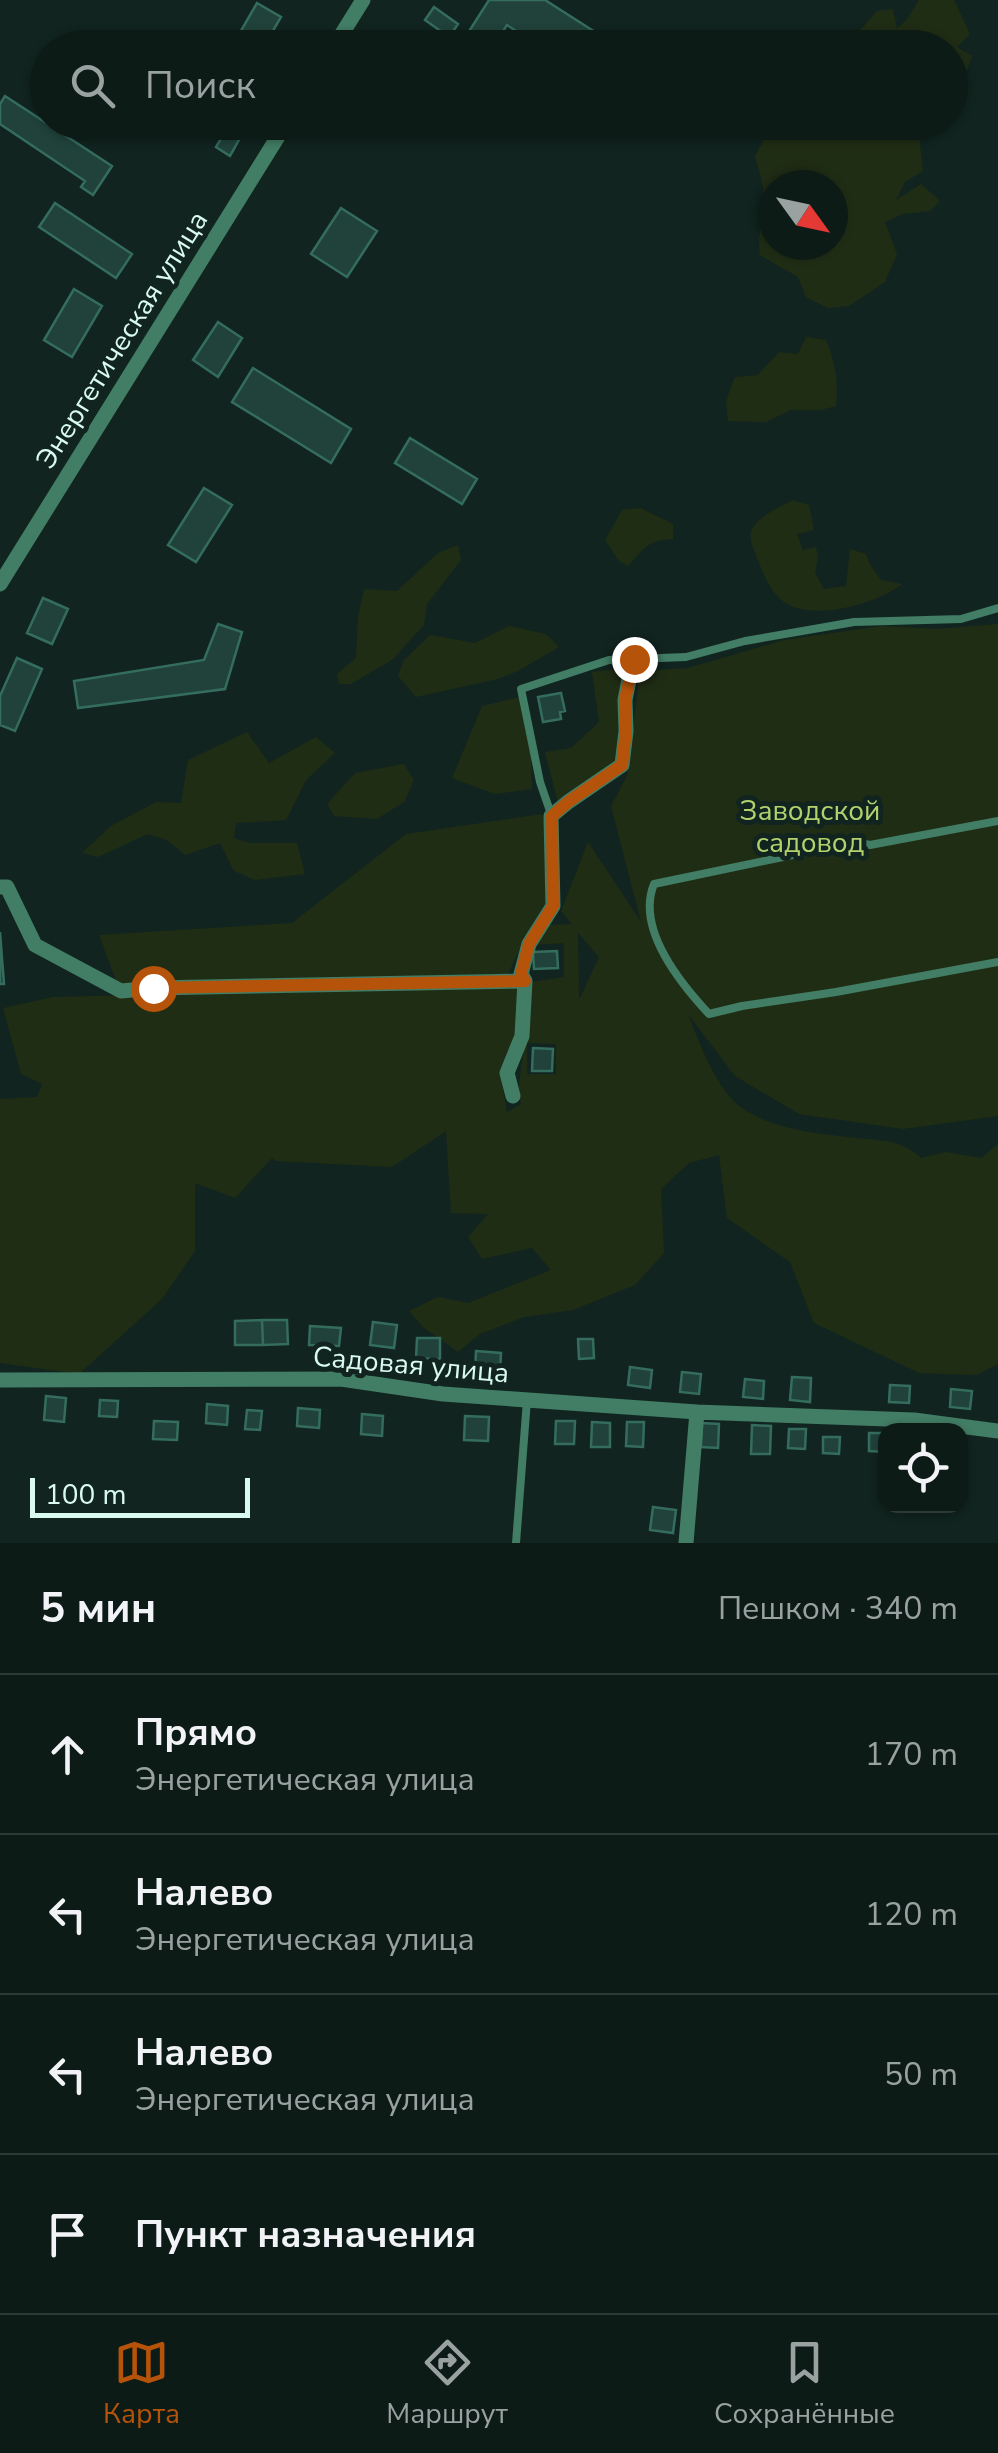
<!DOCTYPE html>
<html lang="ru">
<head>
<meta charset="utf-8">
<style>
	body { margin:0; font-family:"Nunito Sans",sans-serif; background:#162420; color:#f1f3f6 }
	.controls { position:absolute; right:30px; bottom:30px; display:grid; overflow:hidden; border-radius:20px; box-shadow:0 2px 8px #0004 }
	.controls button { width:90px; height:90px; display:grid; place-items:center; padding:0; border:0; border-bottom:2px solid #2d3936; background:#0d1b17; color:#f1f3f6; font:50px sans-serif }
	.compass { position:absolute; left:758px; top:170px; width:90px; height:90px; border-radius:50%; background:#0d1b17; box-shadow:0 2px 8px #0004; rotate:123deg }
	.scale { position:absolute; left:30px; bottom:25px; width:220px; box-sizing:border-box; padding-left:10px; border:5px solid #d9faef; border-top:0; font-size:28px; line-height:35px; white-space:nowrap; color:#d9faef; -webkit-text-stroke:8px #11241f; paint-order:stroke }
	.stop { position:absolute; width:30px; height:30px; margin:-22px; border:8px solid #b45309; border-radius:50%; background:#fff }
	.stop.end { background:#b45309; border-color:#fff; box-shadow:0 2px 10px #0008 }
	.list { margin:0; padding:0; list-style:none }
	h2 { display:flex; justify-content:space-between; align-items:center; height:130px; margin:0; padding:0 40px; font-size:42px }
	h2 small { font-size:32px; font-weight:400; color:#9aa1a1 }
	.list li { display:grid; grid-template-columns:65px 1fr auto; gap:30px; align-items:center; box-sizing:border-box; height:160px; padding:0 40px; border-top:2px solid #2d3936 }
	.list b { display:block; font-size:38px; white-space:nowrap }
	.list p { margin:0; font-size:32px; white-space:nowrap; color:#9aa1a1 }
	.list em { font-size:32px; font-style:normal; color:#9aa1a1 }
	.icon { flex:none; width:55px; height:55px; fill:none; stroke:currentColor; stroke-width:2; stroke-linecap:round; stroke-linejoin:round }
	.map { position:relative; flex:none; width:998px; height:1543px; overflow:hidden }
	.search { position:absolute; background:#0d1b17; box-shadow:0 2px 8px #0004; left:30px; right:30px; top:30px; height:110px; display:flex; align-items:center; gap:25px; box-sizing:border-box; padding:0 35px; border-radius:55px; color:#9aa1a1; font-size:38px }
	.sheet { height:770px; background:#0d1b17 }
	nav { display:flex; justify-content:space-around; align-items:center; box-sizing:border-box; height:140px; border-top:2px solid #2d3936; background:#0d1b17; font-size:28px; color:#9aa1a1 }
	nav a { display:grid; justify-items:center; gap:5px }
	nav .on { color:#b45309 }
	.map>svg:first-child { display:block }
	.green { fill:#202d15; fill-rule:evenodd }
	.building { fill:#20423a; stroke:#346c5e; stroke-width:2.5 }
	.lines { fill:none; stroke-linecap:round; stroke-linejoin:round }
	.service { stroke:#427d65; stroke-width:8 }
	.minor { stroke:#427d65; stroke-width:15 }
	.route { stroke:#b45309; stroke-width:12 }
	.labels { text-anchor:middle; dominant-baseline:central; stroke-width:10; stroke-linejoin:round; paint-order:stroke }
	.street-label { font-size:28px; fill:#d9faef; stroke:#11241f }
	.park-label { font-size:28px; fill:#b3d26d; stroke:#11241f }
</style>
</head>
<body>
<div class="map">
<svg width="998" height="1543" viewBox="0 0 998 1543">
	<rect width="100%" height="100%" fill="#11241f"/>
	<!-- green -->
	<path class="green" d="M919 0H954L970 34 957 47 972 56 967 70H951L950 48 855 47 856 35 877 11 893 9 897 29 908 18Z
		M811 122 911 123 919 135 923 171 905 182 896 200 921 184 940 201 930 211 903 214 885 222 897 254 885 282 849 306 828 308 806 297 798 277 760 255C757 233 763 226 764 206 765 188 760 173 755 157L768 131 779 123 809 125ZM773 185H833V245H773Z
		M806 337 826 340C835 363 839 381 836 406L821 410H791L766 422 728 421 726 401 735 377 758 375 779 352 798 354Z
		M793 500 809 505 814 530 797 534 803 550 816 547 818 557 815 573 824 589 846 586 850 549 866 554 871 566 881 580 902 584C877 604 813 622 784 602 770 592 762 571 756 555 752 545 747 536 754 526 763 514 780 507 793 500Z
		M640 508 673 524V539C648 540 644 548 628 566L619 561 605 540 622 510Z
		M458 545 461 560 427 604 424 625 392 660 351 684H339L337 674 356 658 358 616 364 589 397 591 438 553Z
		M998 624V1116L903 1129 799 1114 735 1076 688 1014C699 1042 717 1091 742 1108 773 1130 819 1134 856 1138 884 1141 900 1139 921 1158L946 1152 981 1158 998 1144V1364L977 1375 919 1373 814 1323 790 1262 727 1218 719 1155 689 1163 661 1189 664 1253 635 1285 573 1310 524 1317 480 1334 458 1352 423 1327 409 1311 438 1297 468 1303 551 1270 532 1248 482 1259 468 1237 488 1214 451 1213 446 1131 392 1167 276 1161 272 1158 235 1198 195 1183V1251L162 1299 79 1374 0 1363V1099L37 1097 42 1084 21 1074 3 1008 53 997 343 990 519 988 515 1049 500 1071 507 1112 521 1104 518 1092 532 982 564 977V943L534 945 548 925 572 924 561 911 588 842 641 922 611 806 627 776 640 671 688 668 784 640 881 626 937 629ZM578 933 599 957 580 998 579 997ZM527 1043 556 1044V1074H527Z
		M509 626 546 634 559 647 518 671 498 679 416 697 398 676 404 660 430 635 475 643Z
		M626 668 619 695 617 760 558 803 545 752 571 748 599 722 592 672Z
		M519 697 531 755 532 789 494 794 452 778 482 706Z
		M247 732 269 763 316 737 335 753 306 780 286 820 236 823 234 838 250 843H297L305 874 255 880 234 871 220 843 185 855 167 840 148 834 98 857 82 853 111 826 156 802 181 803 188 760Z
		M404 764 414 780 404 802 377 819 334 816 327 804 355 773Z
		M542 814 550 846V897L529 930 507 976 119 988 99 935 292 923 406 834Z"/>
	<!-- building -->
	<path class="building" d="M489 0H545L620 48H542L507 25 492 48H467L461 44Z
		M257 3 281 17 263 48 258 44 256 48H246L235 41Z
		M434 7 458 24 449 37 425 20Z
		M5 96 112 166 93 195 81 187 85 181 0 124V104Z
		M226 130 240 138 230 156 216 147Z
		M55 203 132 254 116 278 39 227Z
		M341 208 377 231 347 277 311 254Z
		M74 289 102 306 72 357 44 340Z
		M218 322 242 338 218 377 193 360Z
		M253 368 351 429 331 463 232 402Z
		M410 438 477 479 462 504 395 463Z
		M204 488 232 505 196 562 168 545Z
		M43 598 68 609 52 644 27 633Z
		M218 624 242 632 225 689 78 708 74 681 204 660Z
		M17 658 42 669 15 731 0 725V696Z
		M561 693 565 711 560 712 561 719 543 722 538 697Z
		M0 932 4 984H0Z
		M557 951 558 968 534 969 533 952Z
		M533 1048 553 1049 552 1071H532Z
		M262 1320 263 1345H235V1321Z
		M262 1320H287L288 1344 263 1345Z
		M373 1322 397 1325 394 1348 370 1345Z
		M310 1326 341 1328 339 1346 309 1345Z
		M417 1338H440V1359L416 1358Z
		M578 1339H593L594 1358 579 1359Z
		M476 1351 501 1353 500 1373 475 1372Z
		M630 1367 652 1370 650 1388 628 1385Z
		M682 1372 701 1374 699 1394 680 1392Z
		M792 1377 811 1378 810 1402 790 1400Z
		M745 1379 764 1381 763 1399 743 1397Z
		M890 1385 910 1386 909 1403 889 1402Z
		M951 1389 972 1391 970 1409 950 1407Z
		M46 1396 66 1398 64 1422 44 1420Z
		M100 1400 118 1401 117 1417 99 1416Z
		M207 1404 228 1406 227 1425 206 1423Z
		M298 1408 320 1410 319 1428 297 1426Z
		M247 1410 262 1411 260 1430 245 1429Z
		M362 1414 383 1416 382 1436 361 1434Z
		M465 1416 489 1417 488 1441 464 1440Z
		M154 1421 178 1422 177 1440 153 1439Z
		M556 1421H575L574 1444H555Z
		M592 1422 610 1423V1447H591Z
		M627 1422H644L643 1447 626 1446Z
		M702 1423 719 1424 718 1448 701 1447Z
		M752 1425 771 1426 770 1454H751Z
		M789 1429H806L805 1449 788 1448Z
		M869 1433H886V1452L869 1451Z
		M823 1437H840L839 1454 823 1453Z
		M653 1507 676 1510 673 1533 650 1530Z"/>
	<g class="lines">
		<!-- service -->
		<path class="service" d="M551 814 540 782 521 689 609 660 686 657 745 641 854 622 961 619 998 608
			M998 821 870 845 855 842 654 884C636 928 680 983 709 1014L742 1006 836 992 998 962
			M516 1543 527 1400"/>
		<!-- minor -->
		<path class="minor" d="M333 48 363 0
			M0 584 287 122
			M0 887H7L35 945 121 991 153 988 525 981
			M513 1096 507 1073 522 1036 525 981 521 974 529 944 553 906 551 816 568 802 622 765 626 731 625 700 633 659
			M0 1380 341 1379 443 1394 697 1412 914 1420 998 1431
			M686 1543 697 1412"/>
	</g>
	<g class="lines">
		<!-- route -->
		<path class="route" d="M153 988 525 981 521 974 529 944 553 906 552 816 568 802 622 765 626 731 625 700 634 659"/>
	</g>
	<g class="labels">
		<!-- street labels -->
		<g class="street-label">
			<text transform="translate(122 340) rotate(-58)">Энергетическая улица</text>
			<text transform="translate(411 1365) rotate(5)">Садовая улица</text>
		</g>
		<!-- park labels -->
		<g class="park-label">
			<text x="810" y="811">Заводской<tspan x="810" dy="32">садовод</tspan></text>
		</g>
	</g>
</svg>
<div class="controls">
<button><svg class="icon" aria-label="locate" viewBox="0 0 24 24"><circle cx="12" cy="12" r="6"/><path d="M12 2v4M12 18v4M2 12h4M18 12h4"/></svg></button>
</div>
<svg class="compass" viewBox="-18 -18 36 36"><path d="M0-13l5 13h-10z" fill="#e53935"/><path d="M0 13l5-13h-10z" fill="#9aa1a1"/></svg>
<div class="scale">100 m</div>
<div class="stop" style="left:153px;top:988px"></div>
<div class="stop end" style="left:634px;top:659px"></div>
<div class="search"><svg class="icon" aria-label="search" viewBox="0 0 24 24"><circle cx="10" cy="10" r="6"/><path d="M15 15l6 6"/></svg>Поиск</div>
</div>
<section class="sheet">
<h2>5 мин<small>Пешком · 340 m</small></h2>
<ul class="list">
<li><svg class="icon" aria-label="ahead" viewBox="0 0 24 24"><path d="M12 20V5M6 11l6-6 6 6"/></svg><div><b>Прямо</b><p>Энергетическая улица</p></div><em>170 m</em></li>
<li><svg class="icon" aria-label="left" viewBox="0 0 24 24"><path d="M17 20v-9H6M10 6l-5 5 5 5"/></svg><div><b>Налево</b><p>Энергетическая улица</p></div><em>120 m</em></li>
<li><svg class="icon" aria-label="left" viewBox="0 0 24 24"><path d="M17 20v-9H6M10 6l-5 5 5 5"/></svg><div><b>Налево</b><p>Энергетическая улица</p></div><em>50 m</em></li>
<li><svg class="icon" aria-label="arrive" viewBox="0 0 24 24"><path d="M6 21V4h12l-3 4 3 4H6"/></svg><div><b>Пункт назначения</b></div></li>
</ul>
</section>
<nav>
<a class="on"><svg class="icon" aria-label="map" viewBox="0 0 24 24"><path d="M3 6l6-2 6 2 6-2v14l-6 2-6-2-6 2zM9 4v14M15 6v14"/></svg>Карта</a>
<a><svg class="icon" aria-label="directions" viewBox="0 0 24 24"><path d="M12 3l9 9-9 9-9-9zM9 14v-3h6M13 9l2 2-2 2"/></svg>Маршрут</a>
<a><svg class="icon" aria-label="saved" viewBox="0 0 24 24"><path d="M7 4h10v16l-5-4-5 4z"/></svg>Сохранённые</a>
</nav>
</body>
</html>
